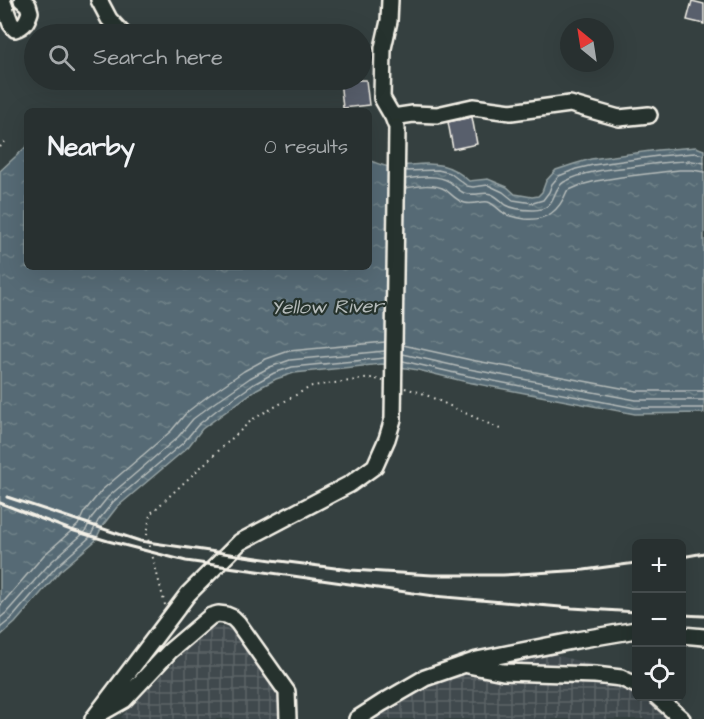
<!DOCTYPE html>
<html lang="en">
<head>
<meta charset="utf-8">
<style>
	body { margin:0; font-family:"Architects Daughter",sans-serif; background:#303838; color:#f1f3f6 }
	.controls { position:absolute; right:18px; bottom:18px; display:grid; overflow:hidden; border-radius:9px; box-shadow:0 6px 24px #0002 }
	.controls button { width:54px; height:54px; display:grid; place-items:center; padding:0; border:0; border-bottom:2px solid #444b4c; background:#283030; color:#f1f3f6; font:30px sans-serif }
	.compass { position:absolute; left:560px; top:18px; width:54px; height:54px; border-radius:50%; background:#283030; box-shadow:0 6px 24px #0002; rotate:330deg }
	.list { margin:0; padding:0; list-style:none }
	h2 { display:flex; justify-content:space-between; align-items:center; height:78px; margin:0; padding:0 24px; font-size:26px }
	h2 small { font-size:20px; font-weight:400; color:#a5a9ab }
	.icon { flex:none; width:33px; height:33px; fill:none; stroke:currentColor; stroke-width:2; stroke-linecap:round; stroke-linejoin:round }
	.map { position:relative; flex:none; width:704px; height:719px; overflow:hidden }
	.search { position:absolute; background:#283030; box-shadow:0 6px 24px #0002; left:24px; top:24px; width:348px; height:66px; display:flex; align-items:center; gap:15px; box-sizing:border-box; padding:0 21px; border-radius:33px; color:#a5a9ab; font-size:22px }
	.panel { position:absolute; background:#283030; box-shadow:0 6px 24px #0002; left:24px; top:108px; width:348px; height:162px; border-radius:9px }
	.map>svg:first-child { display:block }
	.industrial { fill:url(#industrial-grid) }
	.water { fill:url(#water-ripples); stroke:#95a1a2; stroke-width:1.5 }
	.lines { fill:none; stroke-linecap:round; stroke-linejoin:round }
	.shore { stroke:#b5bbba; stroke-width:1.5 }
	.building { fill:#595f6c; stroke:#f4f1e8; stroke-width:1.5 }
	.minor-casing { stroke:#f4f1e8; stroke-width:20 }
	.path { stroke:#f4f1e8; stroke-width:2; stroke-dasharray:1.5 4.5; stroke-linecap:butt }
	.minor { stroke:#26332d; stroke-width:15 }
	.rail { stroke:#f4f1e8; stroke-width:3 }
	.minor-bridge-casing { stroke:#f4f1e8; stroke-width:20; stroke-linecap:butt }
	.minor-bridge { stroke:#26332d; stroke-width:15 }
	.labels { text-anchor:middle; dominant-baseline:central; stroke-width:4.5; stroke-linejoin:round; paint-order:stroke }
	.water-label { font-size:20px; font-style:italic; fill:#b5bbba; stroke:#26332d }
</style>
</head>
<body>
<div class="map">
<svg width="704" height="719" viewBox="0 0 704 719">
	<defs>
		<pattern id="industrial-grid" width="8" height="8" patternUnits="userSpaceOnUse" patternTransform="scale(1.5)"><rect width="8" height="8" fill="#40494d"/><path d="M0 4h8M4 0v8" fill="none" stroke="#5c6467"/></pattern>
		<pattern id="water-ripples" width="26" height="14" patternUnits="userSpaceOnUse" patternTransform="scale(1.5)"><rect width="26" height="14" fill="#566b74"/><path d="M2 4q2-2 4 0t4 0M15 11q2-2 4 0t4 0" fill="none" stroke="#6f8188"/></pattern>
	</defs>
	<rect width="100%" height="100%" fill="#354040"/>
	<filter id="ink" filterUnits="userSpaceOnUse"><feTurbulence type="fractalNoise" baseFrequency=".0167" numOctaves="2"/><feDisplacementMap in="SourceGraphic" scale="12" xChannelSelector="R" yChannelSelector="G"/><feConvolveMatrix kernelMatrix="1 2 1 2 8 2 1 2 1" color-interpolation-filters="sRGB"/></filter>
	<g filter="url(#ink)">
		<!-- industrial -->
		<path class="industrial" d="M210 626 230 628 290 713 300 719H123L121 717Z
			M551 654 636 675V696L666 697 694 719H356L484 663Z"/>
		<!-- water -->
		<path class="water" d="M27 146V267H369V160C376 163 384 167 392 167 398 167 405 165 411 165 436 162 451 164 469 181L488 179 507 187 515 194 532 197 538 196 542 192 546 181 556 170 574 164 591 159 658 150 696 147 704 150V413L635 414 467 382 418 370 382 364 294 373 276 379 257 389 202 429 188 447 117 507 103 525 95 541 60 571 15 623 0 636V171Z"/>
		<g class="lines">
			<!-- shore -->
			<path class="shore" d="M405 171 438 170 450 173 467 186 473 187 488 185 503 192 513 200 533 203 543 200 549 192 552 184 559 176 576 169 593 165 658 156 695 153 704 155
				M405 179C419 177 438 174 450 182 455 186 459 191 464 193 474 197 483 191 491 194 498 197 501 201 506 205 513 209 525 210 533 210 559 209 550 190 564 182 584 171 610 169 631 167 651 164 671 161 691 161 695 161 699 162 704 163
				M405 188C417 186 435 183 446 190 452 195 457 201 465 203 473 205 481 201 488 202 495 204 500 212 507 215 513 217 519 218 525 219 547 221 559 211 567 191L581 185 596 181 621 177 679 170H693L704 172
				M403 345 471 360 637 391H704
				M403 354 469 369 636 400H704
				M403 361 468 376 635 408H704
				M0 606 44 555 78 525 84 512 102 490 171 431 187 412 208 396 244 371 266 359 289 351 385 342
				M0 618 6 613 51 562 85 532 92 517 108 497 178 437 193 419 214 403 250 378 270 367 290 360 385 351
				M0 628 11 619 56 567 90 537 98 521 113 502 183 443 198 425 218 409 254 384 274 373 292 367 385 358"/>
		</g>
		<!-- building -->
		<path class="building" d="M692 1 704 4V24L687 20Z
			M340 80H366L369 105 343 108Z
			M472 117 477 144 453 149 448 122Z"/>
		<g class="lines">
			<defs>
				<path id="minor" d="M2 0 11 24 15 29C25 26 27 21 30 12L28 5 22 0
					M99 0 109 19 123 34
					M390 0 389 21 383 48 382 98 393 117 396 125
					M393 117 413 114 437 115 473 107 511 112 570 104 619 118 649 115
					M682 635 704 637
					M468 665 503 672 595 675 621 678 636 685
					M656 696 682 719
					M101 713 124 700 170 651 211 616 218 614 226 615 233 618 238 623 287 692 288 719
					M93 719 188 594 240 542 350 484 375 466 387 439 393 419
					M357 719 382 703 425 678 477 660 577 640 636 630"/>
			</defs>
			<!-- minor casing -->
			<use href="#minor" class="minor-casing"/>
			<!-- path -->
			<path class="path" d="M0 147 5 142
				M405 388 422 393 500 429
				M165 605 147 535 150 514 253 419 312 386 372 378 383 381"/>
			<!-- minor -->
			<use href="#minor" class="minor"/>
			<!-- rail -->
			<path class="rail" d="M7 497 140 541 272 560 351 570 432 575H503L584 570 636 563
				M0 503 68 529 108 541 186 561 434 596 572 608 636 612
				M682 557 704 553
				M682 615 704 616"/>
			<defs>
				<path id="minor-bridge" d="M393 419 397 128"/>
			</defs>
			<!-- minor-bridge casing -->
			<use href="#minor-bridge" class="minor-bridge-casing"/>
			<!-- minor-bridge -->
			<use href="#minor-bridge" class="minor-bridge"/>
		</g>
	</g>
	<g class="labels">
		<!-- water labels -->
		<g class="water-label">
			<text transform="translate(327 307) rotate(-1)">Yellow River</text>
		</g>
	</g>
</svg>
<div class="controls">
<button>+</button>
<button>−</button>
<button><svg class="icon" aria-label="locate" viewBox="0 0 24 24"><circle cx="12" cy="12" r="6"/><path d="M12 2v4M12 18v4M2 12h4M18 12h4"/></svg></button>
</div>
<svg class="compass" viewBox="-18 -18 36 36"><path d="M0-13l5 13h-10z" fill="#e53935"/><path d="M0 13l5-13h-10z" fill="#a5a9ab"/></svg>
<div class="search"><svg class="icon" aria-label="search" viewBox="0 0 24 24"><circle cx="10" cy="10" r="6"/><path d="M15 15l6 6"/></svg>Search here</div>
<section class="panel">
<h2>Nearby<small>0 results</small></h2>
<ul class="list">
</ul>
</section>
</div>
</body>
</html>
